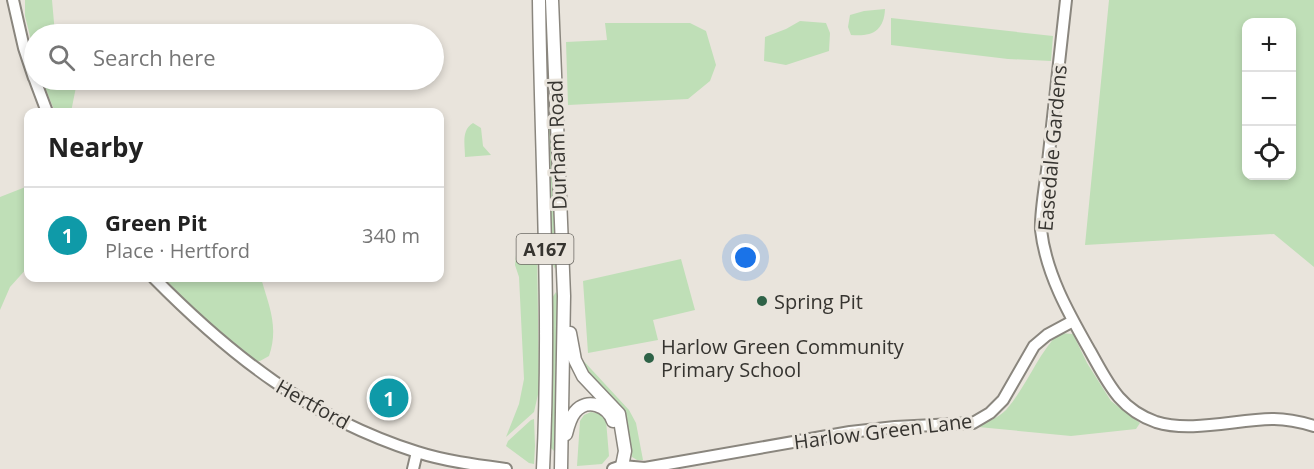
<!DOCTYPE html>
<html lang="en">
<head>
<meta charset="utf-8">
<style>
	body { margin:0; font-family:"Open Sans",sans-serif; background:#f2f2f2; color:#222 }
	.controls { position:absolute; right:18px; top:18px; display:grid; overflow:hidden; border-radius:12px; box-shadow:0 3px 9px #0003 }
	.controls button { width:54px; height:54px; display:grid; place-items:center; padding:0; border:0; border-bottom:2px solid #e0e0e0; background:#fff; color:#222; font:30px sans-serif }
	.you { position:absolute; left:746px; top:258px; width:21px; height:21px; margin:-15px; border:4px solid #fff; border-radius:50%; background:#1a73e8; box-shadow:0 0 0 9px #1a73e833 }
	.badge { display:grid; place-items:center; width:39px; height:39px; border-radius:50%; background:#0f766e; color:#fff; font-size:20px; font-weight:700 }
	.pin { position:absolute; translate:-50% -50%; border:3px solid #fff; box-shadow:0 2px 6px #0006 }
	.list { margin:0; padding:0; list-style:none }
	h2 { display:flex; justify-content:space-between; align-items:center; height:78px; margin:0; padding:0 24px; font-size:26px }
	h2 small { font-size:20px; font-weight:400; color:#767676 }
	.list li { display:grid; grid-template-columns:39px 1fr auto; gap:18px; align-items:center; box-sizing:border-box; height:96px; padding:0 24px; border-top:2px solid #e0e0e0 }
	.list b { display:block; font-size:22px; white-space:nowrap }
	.list p { margin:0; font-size:20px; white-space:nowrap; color:#767676 }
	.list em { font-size:20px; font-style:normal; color:#767676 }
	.icon { flex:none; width:33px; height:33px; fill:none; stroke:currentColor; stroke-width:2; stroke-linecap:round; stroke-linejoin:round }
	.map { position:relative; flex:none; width:1314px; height:469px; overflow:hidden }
	.search { position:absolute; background:#fff; box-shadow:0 3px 9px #0003; left:24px; top:24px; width:420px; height:66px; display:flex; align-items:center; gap:15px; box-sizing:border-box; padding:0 21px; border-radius:33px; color:#767676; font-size:22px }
	.panel { position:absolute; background:#fff; box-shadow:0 3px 9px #0003; left:24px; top:108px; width:420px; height:174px; border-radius:12px }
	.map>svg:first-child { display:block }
	.green { fill:#bfdfb7; fill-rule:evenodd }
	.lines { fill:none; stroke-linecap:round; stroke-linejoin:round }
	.secondary-casing { stroke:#8a867e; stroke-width:14 }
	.primary-casing { stroke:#8a867e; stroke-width:15 }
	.secondary { stroke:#fff; stroke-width:10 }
	.primary { stroke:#fff; stroke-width:12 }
	.poi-dot { fill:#2e6247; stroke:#e9e4dc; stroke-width:2 }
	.labels { text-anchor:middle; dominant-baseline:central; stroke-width:6; stroke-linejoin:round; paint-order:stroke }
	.shield { fill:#e9e4dc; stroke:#6c6964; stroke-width:1.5 }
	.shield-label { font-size:18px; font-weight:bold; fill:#363430 }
	.street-label { font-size:20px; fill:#363430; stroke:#e9e4dc }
	.poi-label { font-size:20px; fill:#363430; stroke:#e9e4dc; text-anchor:start }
</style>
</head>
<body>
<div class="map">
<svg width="1314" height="469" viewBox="0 0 1314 469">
	<rect width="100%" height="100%" fill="#e9e4dc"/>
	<!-- green -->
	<path class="green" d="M25 0H52L55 34H34V52L25 16Z
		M1109 0H1314V267L1274 234 1085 245ZM1246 22H1292V176H1246Z
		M885 9C884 31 872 37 851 35L848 27 850 15 864 11Z
		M891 18 1053 36 1051 61 1008 59 891 45Z
		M800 21 826 23 830 33 829 51 786 65 764 61 765 37 786 29Z
		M605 23H690L706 31 716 65 710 81 688 99 568 105 566 42 607 40Z
		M42 80H75L77 82 71 112H55Z
		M546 117H553L558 257 555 269 550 258Z
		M473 123 481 128 483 146 491 155 465 157C465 145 461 130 473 123Z
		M28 186V267L10 287 0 310V197Z
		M537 244 539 390 534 412 506 437 519 404 524 379 519 277 515 265 517 245Z
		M681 259 695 310 653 320 658 340 588 353 583 281Z
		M164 278H261C269 306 279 327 269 356L260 361H250L213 328Z
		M556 292 559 300 558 447 554 451 550 447 552 298Z
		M1059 333 1073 334 1087 363 1111 401 1140 423 1136 429 1071 436 978 427C987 422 999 417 1006 410 1027 386 1037 355 1059 333Z
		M579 356 629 410 636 423 643 460H637L632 457 630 448 586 373Z
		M591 412 600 414 606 420 609 456 602 464 577 466 580 421 584 415Z
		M534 419 535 446 534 464 529 463 506 446 508 441 531 420Z"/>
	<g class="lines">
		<defs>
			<path id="secondary" d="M13 0 24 48 34 78
				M1066 0C1060 54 1054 108 1048 162 1046 182 1040 212 1041 230 1046 274 1069 314 1090 351 1108 383 1119 409 1156 422 1191 433 1238 419 1274 419 1288 419 1301 422 1314 426
				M35 80 47 112
				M154 278C231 356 310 418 417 452 445 461 476 465 506 469
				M413 469 417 452
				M613 469 622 466 645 468 850 432 895 427 973 423 990 413 1003 400 1034 346 1047 335 1073 321"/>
			<path id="primary" d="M539 0C541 156 551 313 543 469
				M552 0 564 296 561 469
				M570 333 575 360 583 376 619 414 625 451 622 466
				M566 434C568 426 570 418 575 412 587 397 608 406 613 421"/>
		</defs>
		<!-- secondary casing -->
		<use href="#secondary" class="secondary-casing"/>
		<!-- primary casing -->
		<use href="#primary" class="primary-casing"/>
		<!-- secondary -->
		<use href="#secondary" class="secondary"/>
		<!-- primary -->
		<use href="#primary" class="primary"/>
	</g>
	<!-- markers -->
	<g class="poi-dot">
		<circle cx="762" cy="301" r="6"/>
		<circle cx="649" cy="358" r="6"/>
	</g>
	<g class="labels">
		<!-- shield labels -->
		<rect class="shield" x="516.5" y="234" width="57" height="30" rx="4.5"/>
		<g class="shield-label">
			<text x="545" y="249">A167</text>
		</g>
		<!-- street labels -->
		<g class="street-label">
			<text transform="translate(557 145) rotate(-92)">Durham Road</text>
			<text transform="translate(1052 148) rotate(-85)">Easedale Gardens</text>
			<text transform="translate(313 404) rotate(29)">Hertford</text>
			<text transform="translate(883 431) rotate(-7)">Harlow Green Lane</text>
		</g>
		<!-- poi labels -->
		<g class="poi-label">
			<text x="774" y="301">Spring Pit</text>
			<text x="661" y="346">Harlow Green Community<tspan x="661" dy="23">Primary School</tspan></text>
		</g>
	</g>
</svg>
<div class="controls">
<button>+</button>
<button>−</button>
<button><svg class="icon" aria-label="locate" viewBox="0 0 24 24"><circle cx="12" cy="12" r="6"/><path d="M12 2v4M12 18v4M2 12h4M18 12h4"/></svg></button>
</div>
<div class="you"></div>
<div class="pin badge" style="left:389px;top:398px;background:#0f9aa8">1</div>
<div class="search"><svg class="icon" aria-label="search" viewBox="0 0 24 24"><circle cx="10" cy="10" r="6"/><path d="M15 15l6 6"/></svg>Search here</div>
<section class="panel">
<h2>Nearby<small></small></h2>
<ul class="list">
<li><span class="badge" style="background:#0f9aa8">1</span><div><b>Green Pit</b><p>Place · Hertford</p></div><em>340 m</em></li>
</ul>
</section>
</div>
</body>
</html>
